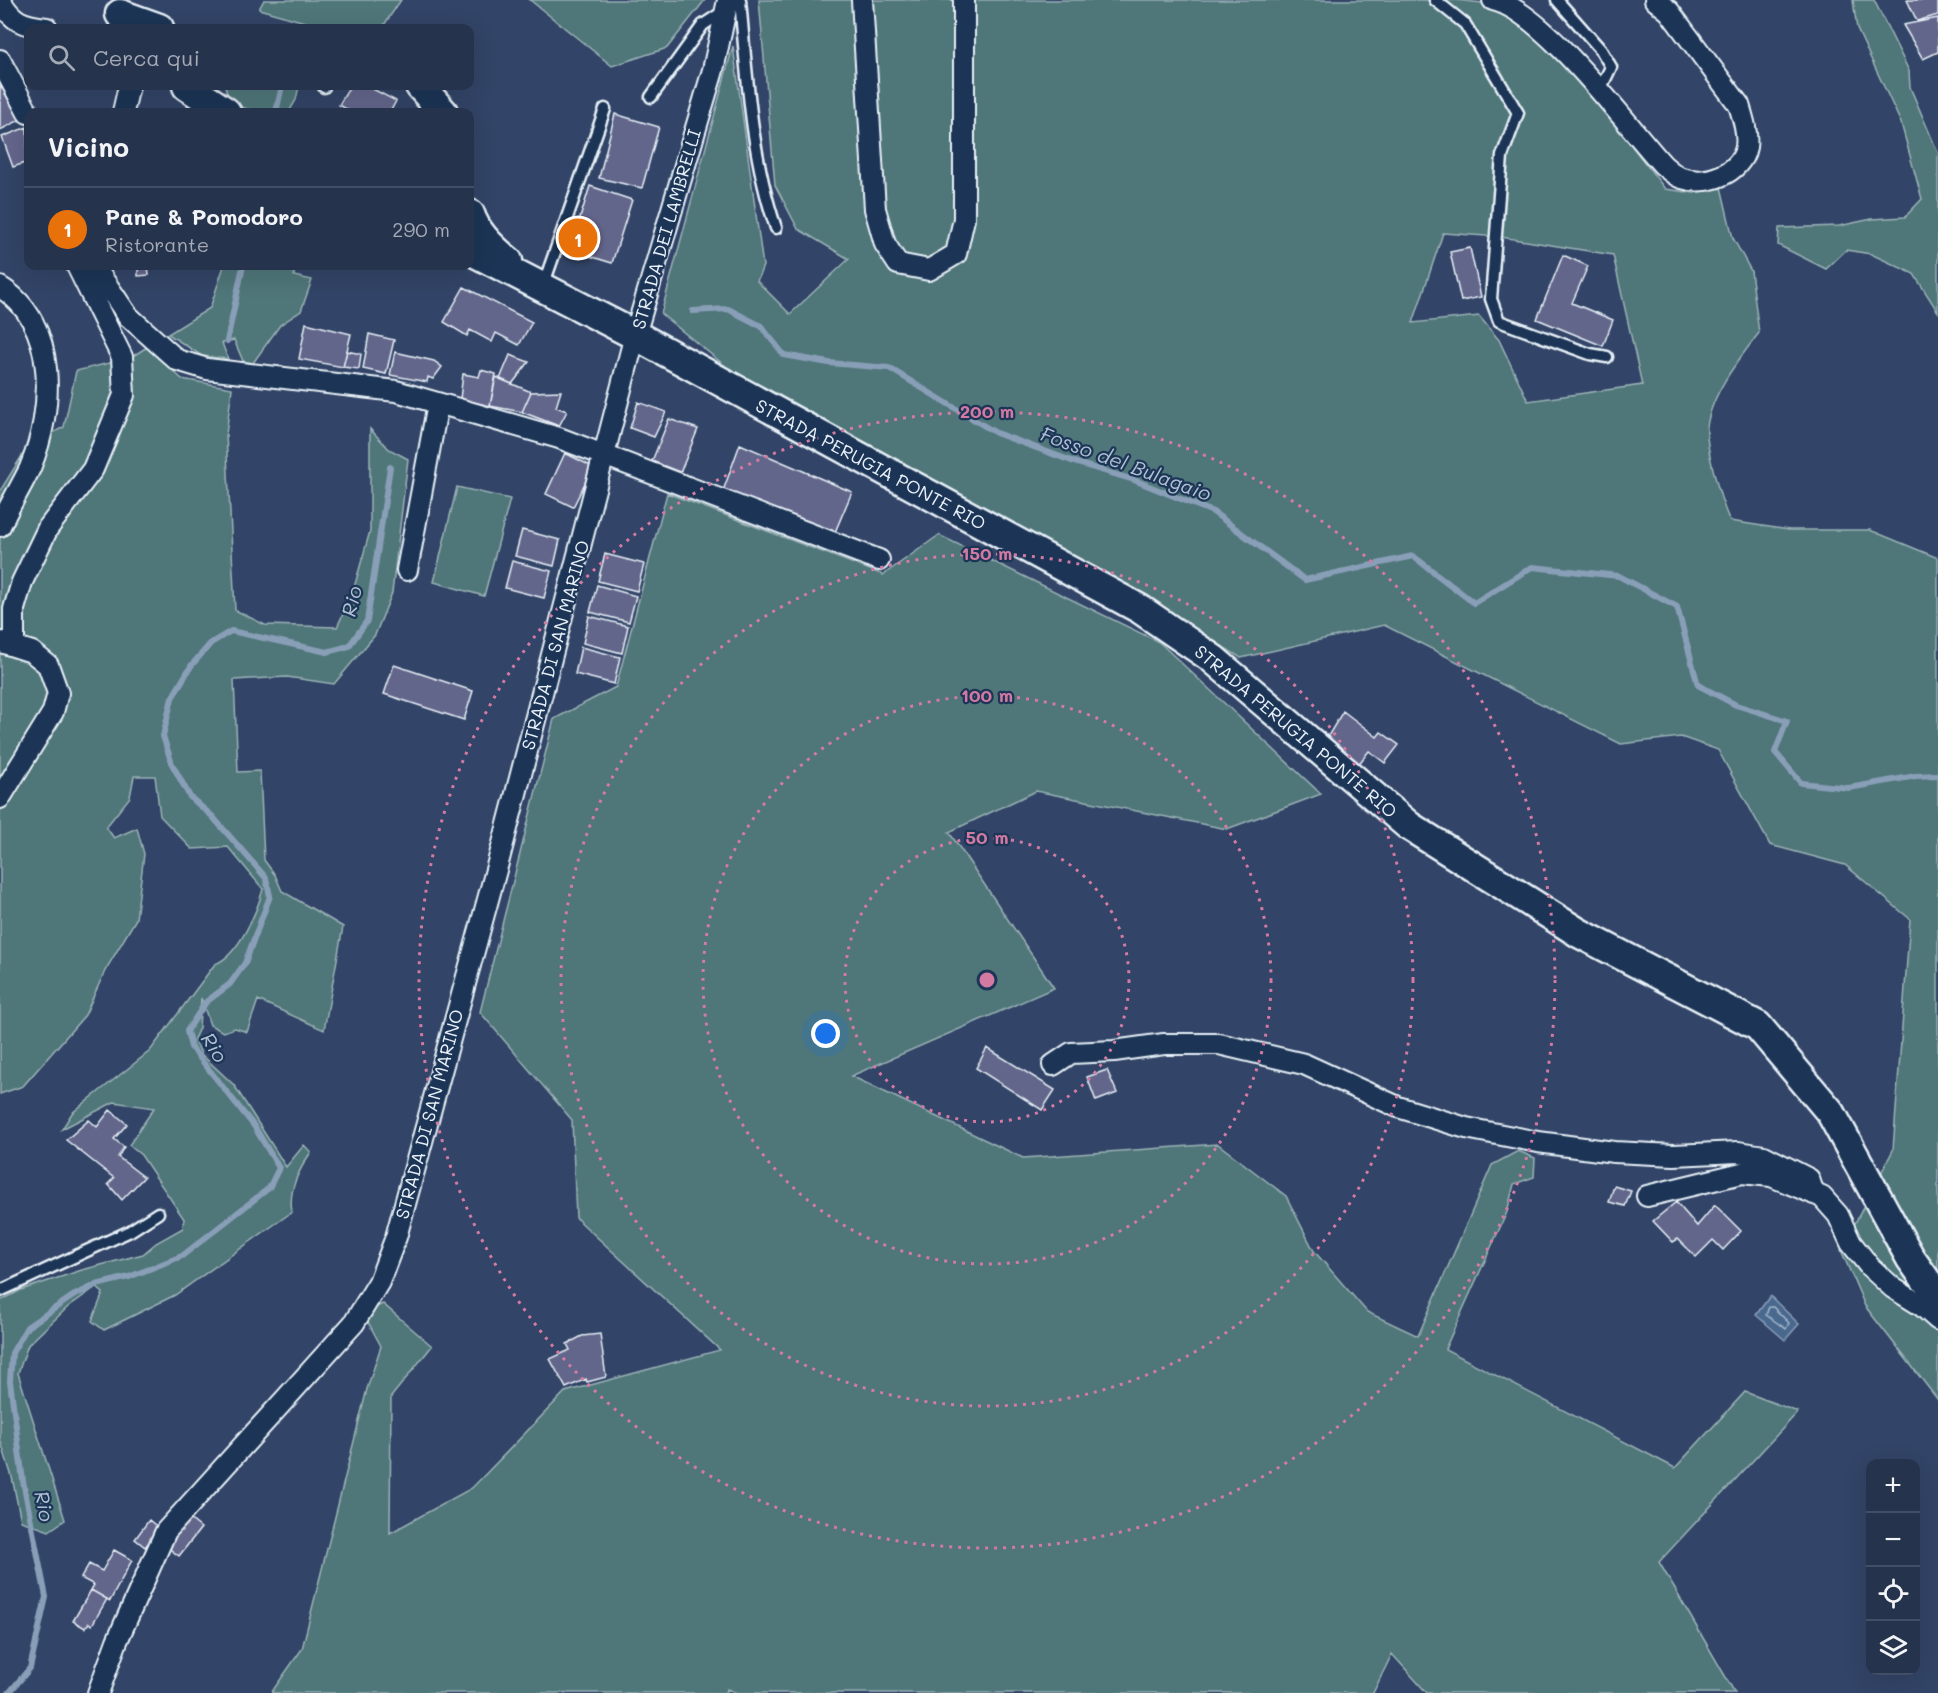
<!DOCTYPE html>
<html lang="it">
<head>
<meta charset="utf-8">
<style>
	body { margin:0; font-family:Mali,sans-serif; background:#2e3b54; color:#f1f3f6 }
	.controls { position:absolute; right:18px; bottom:18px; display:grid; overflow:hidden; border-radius:12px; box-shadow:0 6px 24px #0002 }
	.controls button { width:54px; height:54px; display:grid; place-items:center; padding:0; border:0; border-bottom:2px solid #424e65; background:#26334d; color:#f1f3f6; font:30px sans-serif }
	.you { position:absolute; left:826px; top:1034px; width:21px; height:21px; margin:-15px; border:4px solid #fff; border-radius:50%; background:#1a73e8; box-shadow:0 0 0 9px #1a73e833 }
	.badge { display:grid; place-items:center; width:39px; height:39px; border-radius:50%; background:#bca0f2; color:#fff; font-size:20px; font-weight:700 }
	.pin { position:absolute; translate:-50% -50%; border:3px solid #fff; box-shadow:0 2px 6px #0006 }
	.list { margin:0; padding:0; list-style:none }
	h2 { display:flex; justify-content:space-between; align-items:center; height:78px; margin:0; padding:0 24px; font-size:26px }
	h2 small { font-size:20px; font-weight:400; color:#a4aab6 }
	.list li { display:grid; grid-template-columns:39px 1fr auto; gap:18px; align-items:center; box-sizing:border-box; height:84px; padding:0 24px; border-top:2px solid #424e65 }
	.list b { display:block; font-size:22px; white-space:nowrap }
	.list p { margin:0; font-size:20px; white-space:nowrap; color:#a4aab6 }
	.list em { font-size:20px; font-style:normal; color:#a4aab6 }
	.icon { flex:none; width:33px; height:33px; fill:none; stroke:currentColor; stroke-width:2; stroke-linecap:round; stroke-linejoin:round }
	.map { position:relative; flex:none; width:1938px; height:1693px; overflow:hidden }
	.search { position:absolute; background:#26334d; box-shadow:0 6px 24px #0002; left:24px; top:24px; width:450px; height:66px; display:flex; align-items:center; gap:15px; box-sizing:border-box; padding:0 21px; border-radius:12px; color:#a4aab6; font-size:22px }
	.panel { position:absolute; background:#26334d; box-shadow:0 6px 24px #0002; left:24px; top:108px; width:450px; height:162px; border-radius:12px }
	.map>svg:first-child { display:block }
	.green { fill:#4f7679; stroke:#9cb4b8; stroke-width:1.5; fill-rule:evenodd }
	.water { fill:#49688e; stroke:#899fb8; stroke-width:1.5 }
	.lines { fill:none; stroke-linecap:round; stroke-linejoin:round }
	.shore { stroke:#a8bace; stroke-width:1.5 }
	.stream { stroke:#899fb8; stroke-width:6 }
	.building { fill:#64668b; stroke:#e8f1f8; stroke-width:1.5 }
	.lane-casing { stroke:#e8f1f8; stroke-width:15 }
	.street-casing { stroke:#e8f1f8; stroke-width:24 }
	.secondary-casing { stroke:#e8f1f8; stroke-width:33 }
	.lane { stroke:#1d3557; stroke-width:10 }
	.street { stroke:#1d3557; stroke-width:20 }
	.secondary { stroke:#1d3557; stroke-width:28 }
	.ring { fill:none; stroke:#d37aa2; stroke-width:3; stroke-dasharray:3 6 }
	.labels { text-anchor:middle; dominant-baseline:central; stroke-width:4.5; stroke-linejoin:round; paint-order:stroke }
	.street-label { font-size:18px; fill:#e8f1f8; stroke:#1d3557 }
	.water-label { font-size:20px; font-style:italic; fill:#b0c1d3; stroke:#1d3557 }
	.centre { fill:#d37aa2; stroke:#1d3557; stroke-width:3 }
	.ring-label { font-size:18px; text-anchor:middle; font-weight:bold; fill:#d37aa2; stroke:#1d3557; stroke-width:4.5; stroke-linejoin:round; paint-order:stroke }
</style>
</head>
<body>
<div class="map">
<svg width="1938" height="1693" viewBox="0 0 1938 1693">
	<rect width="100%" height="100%" fill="#324467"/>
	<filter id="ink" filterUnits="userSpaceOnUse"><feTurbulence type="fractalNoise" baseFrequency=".0167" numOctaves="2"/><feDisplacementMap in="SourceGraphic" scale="12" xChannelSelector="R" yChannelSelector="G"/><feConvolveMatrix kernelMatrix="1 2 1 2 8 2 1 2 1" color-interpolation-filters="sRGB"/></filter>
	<g filter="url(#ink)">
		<!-- green -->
		<path class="green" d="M264 0H401L382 28H326L259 9Z
			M530 0H705L667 48 612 66Z
			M759 0H1456L1483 3 1508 10 1581 80 1665 189 1694 193 1721 187 1733 238 1751 271 1759 333C1739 359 1711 394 1707 427 1705 446 1721 503 1730 521L1789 530H1870L1938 558V1400L1865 1306 1841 1250 1893 1150 1910 919 1845 865 1770 845 1718 750 1681 737 1621 744 1384 625 1241 658 1107 575 743 380 661 314 733 46 763 266 757 281 790 314 849 259 798 229 775 185ZM1443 233 1501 237 1613 255 1642 385 1528 401 1499 340 1479 316 1413 323Z
			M1853 0H1874L1909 71 1910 87 1938 153V312L1914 274 1871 254 1846 250 1826 269 1778 245 1779 228 1839 226 1872 219 1905 217 1922 199 1901 123 1857 29Z
			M225 86H299L296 100 289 112C267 112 230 115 225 86Z
			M224 266H295L294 276 312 280 301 311 280 325 253 363 243 361 234 340 222 343 228 359 202 356 168 334 210 308Z
			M147 347 182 379 232 388 226 434 235 610 265 625 337 627 352 595 370 531V429L389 449 408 459 392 593 375 635 334 684 287 677 234 680 238 772 260 771 264 860 275 875 282 891 343 927 324 1030 258 1000 247 1032 235 1028 223 1032 210 1025 201 998 199 1028 194 1039 202 1055 234 1085 286 1167 304 1145 311 1152C299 1170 288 1190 292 1212L175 1295 104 1330 92 1321 103 1293 96 1287 68 1307 28 1345 18 1373 65 1520 49 1531 21 1521 12 1477 0 1439V1301L21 1290 82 1270 143 1254 156 1243 183 1228 184 1219 141 1155 129 1145 154 1108 114 1102 62 1129 72 1113 150 1051 215 964C238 956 257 912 263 889L228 847 192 849 160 816 155 776H134L130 797 106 827 114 838 137 828 144 854 136 919 105 971 85 1015 23 1086 0 1094V491L28 446 64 427 76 371 130 358Z
			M457 487 510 499 484 596 434 582Z
			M667 493 883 575 939 535 1159 642 1321 794 1227 829 1036 791 949 832 1054 988 851 1076 1023 1158 1218 1144 1286 1196 1314 1251 1367 1312 1418 1336 1492 1165 1518 1151 1535 1158 1534 1177 1514 1184 1507 1212 1445 1349 1675 1468 1745 1392 1798 1412 1659 1562 1735 1693H1427L1392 1654 1373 1693H737L727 1689 726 1693H271L302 1649 367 1389 381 1346 368 1322 372 1309 383 1304 432 1346 391 1397 390 1533 472 1488 565 1392 720 1350 576 1218 572 1120 480 1012 554 719 616 687Z"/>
		<!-- water -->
		<path class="water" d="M1770 1296 1799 1324 1785 1340 1756 1315Z"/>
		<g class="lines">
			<!-- shore -->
			<path class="shore" d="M1769 1307H1773L1789 1323 1786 1329 1766 1315Z"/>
			<!-- stream -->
			<path class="stream" d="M276 112 282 86
				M693 311 728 309 761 326 784 355 829 363 889 368 996 433 1077 463 1134 480 1213 512 1305 580 1413 556 1474 603 1532 567 1619 576 1677 607 1698 685 1736 705 1787 721 1775 752 1801 783 1849 788 1916 776 1938 775
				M227 341 243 266
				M9 1693 30 1668 46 1597 23 1481 10 1381 12 1353 27 1327 73 1296 96 1285 129 1277 182 1256 269 1188 279 1168 254 1126 191 1047 187 1031 206 1002 230 984 245 963 270 896 266 878 212 816 190 797 172 764 163 736 172 698 191 666 211 643 231 631 327 652 349 646 367 621 390 467"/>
		</g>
		<!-- building -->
		<path class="building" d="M1907 0H1938V15L1917 21Z
			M1938 18V52L1923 59 1903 25Z
			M2 85 20 120 0 130V86Z
			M350 86H367L396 101 390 112H352L339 105Z
			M615 114 659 127 642 188 599 178Z
			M27 127 28 162 13 167 2 137Z
			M590 186 632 200 612 263 570 250Z
			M1470 248 1481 297 1461 301 1450 252Z
			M1563 255 1588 266 1572 303 1613 320 1603 346 1537 319Z
			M138 266H148L149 275 138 276Z
			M464 287 532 322 519 345 496 333 492 342 470 330 467 336 444 322Z
			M306 323 351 334 343 367 299 359Z
			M369 334 394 340 386 374 363 369Z
			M347 351 361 354 359 369 343 367Z
			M395 352 434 361 442 367 433 379 428 377 427 382 390 375Z
			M510 355 529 362 512 384 500 379Z
			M481 370 496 374 490 406 460 399 463 374 479 377Z
			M496 377 531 392 522 412 490 406Z
			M561 391 556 407 567 411 559 426 522 412 531 392Z
			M638 402 666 412 654 437 630 428Z
			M669 419 698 429 680 473 652 461Z
			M740 444 852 492 835 532 723 491Z
			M565 453 593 467 573 507 546 494Z
			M522 530 560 540 554 566 515 556Z
			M605 554 644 564 637 591 598 581Z
			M512 561 551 571 544 598 505 588Z
			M597 585 636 596 629 622 590 612Z
			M589 616 628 626 622 653 583 643Z
			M581 647 620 657 614 684 575 674Z
			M394 665 473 691 464 720 384 694Z
			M1343 711 1377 737 1381 732 1399 745 1385 763 1369 751 1354 770 1322 746Z
			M987 1048 1055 1090 1042 1110 976 1068Z
			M1107 1070 1117 1093 1096 1101 1087 1077Z
			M110 1110 127 1124 114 1139 124 1147 118 1157 144 1177 122 1200 108 1184 114 1178 66 1140 89 1120 97 1127Z
			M1614 1186 1631 1191 1625 1206 1609 1202Z
			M1676 1202 1697 1226 1715 1205 1741 1231 1723 1250 1713 1240 1696 1257 1678 1239 1673 1242 1653 1221Z
			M600 1334 606 1377 587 1382 586 1379 566 1388 550 1359 570 1350 567 1344 582 1336Z
			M190 1519 201 1528 179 1556 167 1547Z
			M149 1520 160 1529 145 1547 135 1539Z
			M114 1550 132 1560 110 1601 91 1590 94 1585 81 1578 89 1564 102 1571Z
			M91 1590 107 1599 92 1625 89 1623 85 1628 73 1621Z"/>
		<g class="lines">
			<defs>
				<path id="lane" d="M740 0C747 76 751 156 776 228
					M1435 0 1465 24 1518 113 1502 156 1491 299 1499 321 1590 354 1607 357
					M1557 0 1601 50 1611 67 1599 92
					M324 86V87
					M651 97 703 25 726 10
					M543 286 605 109
					M0 1291 130 1231 158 1213"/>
				<path id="street" d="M0 0C13 22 22 25 47 28
					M862 0 875 209 885 244 898 264 929 270 956 254 964 219V0
					M1493 0C1543 11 1626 124 1663 165 1668 169 1675 176 1682 178 1706 186 1741 174 1746 147 1748 133 1743 118 1739 105L1669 11 1655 0
					M0 60 28 113
					M123 112 129 86
					M94 266 128 316 177 360 207 369 396 391 559 438 879 560
					M0 287C59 323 54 411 30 468 21 487 9 506 0 526
					M407 570 438 403
					M14 646V609L22 582 48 528 93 469 124 395 122 357 77 266
					M0 798 53 712 58 693 48 665 32 652 1 642
					M1053 1065 1071 1053 1114 1051 1164 1044H1219L1304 1064 1398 1107 1466 1128 1538 1142 1614 1152 1674 1155 1738 1152 1764 1156 1809 1179 1814 1194
					M1647 1196 1742 1173 1771 1176 1822 1197 1838 1215 1851 1243 1870 1267 1893 1288 1922 1306 1938 1320
					M98 1693 117 1641 166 1531 354 1323 379 1282 396 1237 499 859 635 335 713 70 728 0"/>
				<path id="secondary" d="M120 14 159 28
					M187 86 226 112
					M420 86 443 112
					M470 214C476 233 493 249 508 261
					M470 250 635 335 1140 609 1213 659 1409 826 1579 933 1758 1026 1831 1113 1911 1259 1938 1297"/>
			</defs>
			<!-- lane casing -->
			<use href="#lane" class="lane-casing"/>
			<!-- street casing -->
			<use href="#street" class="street-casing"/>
			<!-- secondary casing -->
			<use href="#secondary" class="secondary-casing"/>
			<!-- lane -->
			<use href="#lane" class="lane"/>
			<!-- street -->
			<use href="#street" class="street"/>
			<!-- secondary -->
			<use href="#secondary" class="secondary"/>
		</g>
	</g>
	<!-- distance rings -->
	<g class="ring">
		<circle cx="987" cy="980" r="142"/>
		<circle cx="987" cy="980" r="284"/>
		<circle cx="987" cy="980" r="426"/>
		<circle cx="987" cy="980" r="568"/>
	</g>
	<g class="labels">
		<!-- street labels -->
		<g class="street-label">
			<text transform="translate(666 229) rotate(-74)">STRADA DEI LAMBRELLI</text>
			<text transform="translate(871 464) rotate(28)">STRADA PERUGIA PONTE RIO</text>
			<text transform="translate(555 645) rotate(-75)">STRADA DI SAN MARINO</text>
			<text transform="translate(1296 731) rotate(40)">STRADA PERUGIA PONTE RIO</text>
			<text transform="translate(429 1114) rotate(-75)">STRADA DI SAN MARINO</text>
		</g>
		<!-- water labels -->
		<g class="water-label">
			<text transform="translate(1126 463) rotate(20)">Fosso del Bulagaio</text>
			<text transform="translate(351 601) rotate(-76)">Rio</text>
			<text transform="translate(215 1047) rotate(58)">Rio</text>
			<text transform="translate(45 1506) rotate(79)">Rio</text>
		</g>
	</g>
	<circle cx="987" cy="980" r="9" class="centre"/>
	<g class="ring-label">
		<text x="987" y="418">200 m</text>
		<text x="987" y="560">150 m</text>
		<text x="987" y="702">100 m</text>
		<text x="987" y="844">50 m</text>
	</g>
</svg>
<div class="controls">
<button>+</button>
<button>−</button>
<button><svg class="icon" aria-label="locate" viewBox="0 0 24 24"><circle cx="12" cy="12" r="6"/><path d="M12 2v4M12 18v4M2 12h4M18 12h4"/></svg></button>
<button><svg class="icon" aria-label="layers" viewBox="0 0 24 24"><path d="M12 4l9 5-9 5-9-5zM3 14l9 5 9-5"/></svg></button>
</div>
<div class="you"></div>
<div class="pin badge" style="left:578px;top:238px;background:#e8710a">1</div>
<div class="search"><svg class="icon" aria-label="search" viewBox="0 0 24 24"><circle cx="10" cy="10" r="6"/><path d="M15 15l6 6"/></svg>Cerca qui</div>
<section class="panel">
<h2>Vicino<small></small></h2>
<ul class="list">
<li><span class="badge" style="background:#e8710a">1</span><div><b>Pane &amp; Pomodoro</b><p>Ristorante</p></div><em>290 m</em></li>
</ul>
</section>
</div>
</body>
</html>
